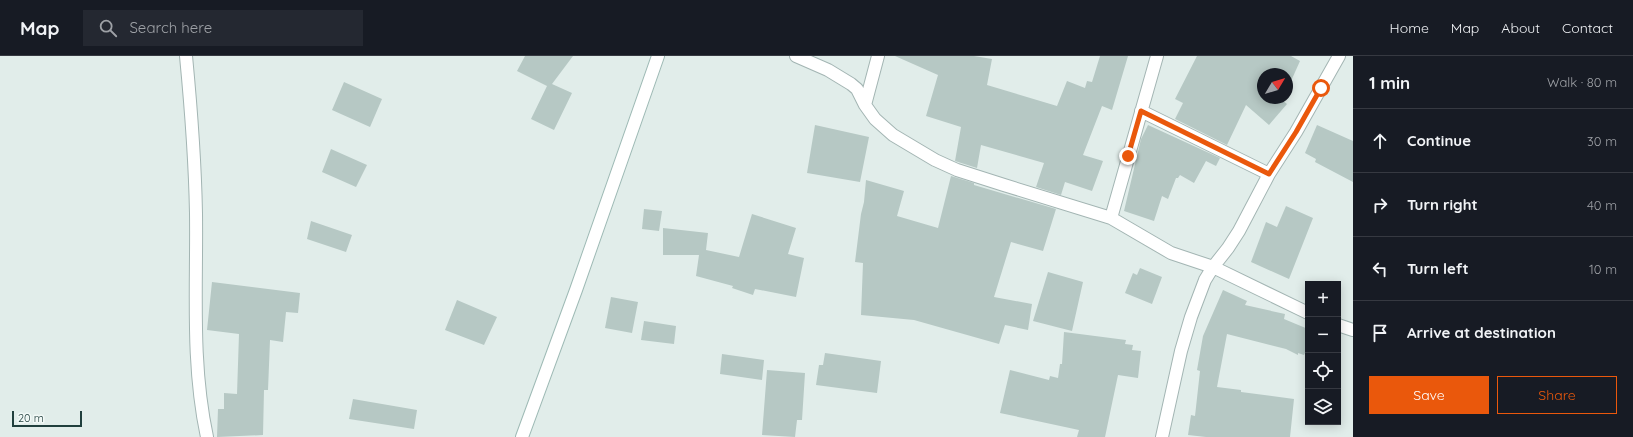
<!DOCTYPE html>
<html lang="en">
<head>
<meta charset="utf-8">
<style>
	body { margin:0; font-family:Quicksand,sans-serif; background:#242831; color:#f1f3f6 }
	.controls { position:absolute; right:12px; bottom:12px; display:grid; overflow:hidden; border-radius:0px; box-shadow:0 2px 10px #0003 }
	.controls button { width:36px; height:36px; display:grid; place-items:center; padding:0; border:0; border-bottom:1px solid #363941; background:#171b24; color:#f1f3f6; font:20px sans-serif }
	.compass { position:absolute; left:1257px; top:12px; width:36px; height:36px; border-radius:50%; background:#171b24; box-shadow:0 2px 10px #0003; rotate:52deg }
	.scale { position:absolute; left:12px; bottom:10px; width:70px; box-sizing:border-box; padding-left:4px; border:2px solid #203f3d; border-top:0; font-size:11px; line-height:14px; white-space:nowrap; color:#203f3d; -webkit-text-stroke:3px #f2f9f7; paint-order:stroke }
	.stop { position:absolute; width:12px; height:12px; margin:-9px; border:3px solid #ea580c; border-radius:50%; background:#fff }
	.stop.end { background:#ea580c; border-color:#fff; box-shadow:0 1px 4px #0008 }
	.list { margin:0; padding:0; list-style:none }
	h2 { display:flex; justify-content:space-between; align-items:center; height:52px; margin:0; padding:0 16px; font-size:17px }
	h2 small { font-size:13px; font-weight:400; color:#9ea1a6 }
	.list li { display:grid; grid-template-columns:26px 1fr auto; gap:12px; align-items:center; box-sizing:border-box; height:64px; padding:0 16px; border-top:1px solid #363941 }
	.list b { display:block; font-size:15px; white-space:nowrap }
	.list em { font-size:13px; font-style:normal; color:#9ea1a6 }
	.actions { display:flex; gap:8px; padding:12px 16px }
	.actions a { flex:1; padding:9px 0; border:1px solid #ea580c; border-radius:0px; text-align:center; font-size:14px; color:#ea580c }
	.actions .main { background:#ea580c; color:#fff }
	.icon { flex:none; width:22px; height:22px; fill:none; stroke:currentColor; stroke-width:2; stroke-linecap:round; stroke-linejoin:round }
	.map { position:relative; flex:none; width:1353px; height:381px; overflow:hidden }
	header { display:flex; align-items:center; gap:24px; box-sizing:border-box; height:56px; padding:0 20px; background:#171b24; border-bottom:1px solid #363941 }
	header strong { font-size:19px }
	nav { display:flex; gap:22px; margin-inline-start:auto; font-size:14px }
	.search { width:280px; height:36px; background:#242831; display:flex; align-items:center; gap:10px; box-sizing:border-box; padding:0 14px; border-radius:0px; color:#9ea1a6; font-size:15px }
	main { display:flex }
	aside { flex:1; background:#171b24 }
	.map>svg:first-child { display:block }
	.building { fill:#b6c8c4 }
	.lines { fill:none; stroke-linecap:round; stroke-linejoin:round }
	.minor-casing { stroke:#a3b5b3; stroke-width:14 }
	.secondary-casing { stroke:#9ebab5; stroke-width:14 }
	.minor { stroke:#fff; stroke-width:12 }
	.secondary { stroke:#fff; stroke-width:12 }
	.route { stroke:#ea580c; stroke-width:5 }
</style>
</head>
<body>
<header>
<strong>Map</strong>
<div class="search"><svg class="icon" aria-label="search" viewBox="0 0 24 24"><circle cx="10" cy="10" r="6"/><path d="M15 15l6 6"/></svg>Search here</div>
<nav><a>Home</a><a>Map</a><a>About</a><a>Contact</a></nav>
</header>
<main>
<div class="map">
<svg width="1353" height="381" viewBox="0 0 1353 381">
	<rect width="100%" height="100%" fill="#e1edea"/>
	<!-- building -->
	<path class="building" d="M525 0H573L552 28 572 37 554 74 531 63 547 30 517 15Z
		M895 0H974L992 3 987 29 1057 50 1067 25 1085 32 1087 25 1092 26 1100 0H1128L1112 54 1102 50 1083 99 1103 105 1092 135 1065 126 1061 139 1036 131 1044 107 981 89 977 112 955 105 961 71 926 60 938 19Z
		M1197 0H1291L1300 5 1287 34V18H1263V42H1283L1282 44 1287 48 1269 69 1246 49 1227 89 1175 63 1183 47 1175 43Z
		M344 26 382 43 370 71 332 54Z
		M815 69 869 81 860 126 807 117Z
		M1148 69 1220 102 1216 110 1206 105 1194 127 1180 119 1178 122H1176L1168 143 1162 140 1154 165 1124 155 1141 83Z
		M1317 69 1353 85V126L1315 106 1316 103 1305 97Z
		M331 93 367 109 356 131 322 116Z
		M951 120 974 127V129L1056 153 1043 195 1011 186 994 241 1032 248 1028 274 1005 269 999 288 914 264 861 259 863 207 855 206 861 158 864 146 866 124 904 135 897 160 938 172Z
		M1286 150 1313 162 1289 223 1251 206 1266 166 1277 171Z
		M644 153 662 155 659 175 642 173Z
		M752 158 796 172 788 198 804 202 796 241 755 233 753 239 732 232 733 230 696 220 699 199H663V172L708 177 706 194 739 201Z
		M311 165 352 179 346 196 307 183Z
		M1140 212 1162 221 1152 248 1125 237 1133 217 1137 219Z
		M1048 216 1083 226 1072 275 1033 265Z
		M212 226 300 237 298 257 286 256 283 286 270 284 268 334H264L263 379 217 381 218 353H224V337L237 338 239 278 207 274Z
		M1223 234 1247 245 1245 249 1285 258 1284 263 1308 273V290L1304 299 1298 297V299L1286 293 1227 278 1217 331 1241 334V336L1294 343 1290 381H1206L1188 379 1191 359 1195 360 1200 315 1197 314 1203 280Z
		M611 241 638 246 632 277 605 272Z
		M457 244 497 261 484 289 445 274Z
		M644 265 676 270 674 288 641 284Z
		M1064 276 1126 284 1125 288 1133 289 1132 294 1141 295 1138 322 1118 319 1105 381H1077L1079 374 1000 357 1010 314 1049 324 1050 320 1058 322 1060 308H1062Z
		M825 297 881 305 877 337 816 329 819 309H823Z
		M722 298 764 304 762 324 720 318Z
		M767 314 805 317 802 364H797L795 381 762 379Z
		M353 343 417 354 414 373 349 363Z"/>
	<g class="lines">
		<defs>
			<path id="minor" d="M186 0C191 52 195 105 196 157 197 232 191 307 207 381
				M796 0 828 14 851 28 857 33 865 49 875 63 893 79 935 104 957 114 1004 129 1111 162 1171 197 1213 211 1308 257
				M865 49 878 0
				M1141 55 1269 118
				M1111 162 1157 0
				M1338 269 1353 274
				M1162 381 1181 295 1191 261 1205 224 1213 211 1228 192 1239 175 1269 118 1296 76 1339 0"/>
			<path id="secondary" d="M522 381 576 234 658 0"/>
		</defs>
		<!-- minor casing -->
		<use href="#minor" class="minor-casing"/>
		<!-- secondary casing -->
		<use href="#secondary" class="secondary-casing"/>
		<!-- minor -->
		<use href="#minor" class="minor"/>
		<!-- secondary -->
		<use href="#secondary" class="secondary"/>
	</g>
	<g class="lines">
		<!-- route -->
		<path class="route" d="M1128 100 1141 55 1269 118 1296 76 1321 32"/>
	</g>
</svg>
<div class="controls">
<button>+</button>
<button>−</button>
<button><svg class="icon" aria-label="locate" viewBox="0 0 24 24"><circle cx="12" cy="12" r="6"/><path d="M12 2v4M12 18v4M2 12h4M18 12h4"/></svg></button>
<button><svg class="icon" aria-label="layers" viewBox="0 0 24 24"><path d="M12 4l9 5-9 5-9-5zM3 14l9 5 9-5"/></svg></button>
</div>
<svg class="compass" viewBox="-18 -18 36 36"><path d="M0-13l5 13h-10z" fill="#e53935"/><path d="M0 13l5-13h-10z" fill="#9ea1a6"/></svg>
<div class="scale">20 m</div>
<div class="stop" style="left:1321px;top:32px"></div>
<div class="stop end" style="left:1128px;top:100px"></div>
</div>
<aside>
<h2>1 min<small>Walk · 80 m</small></h2>
<ul class="list">
<li><svg class="icon" aria-label="ahead" viewBox="0 0 24 24"><path d="M12 20V5M6 11l6-6 6 6"/></svg><div><b>Continue</b></div><em>30 m</em></li>
<li><svg class="icon" aria-label="right" viewBox="0 0 24 24"><path d="M7 20v-9h11M14 6l5 5-5 5"/></svg><div><b>Turn right</b></div><em>40 m</em></li>
<li><svg class="icon" aria-label="left" viewBox="0 0 24 24"><path d="M17 20v-9H6M10 6l-5 5 5 5"/></svg><div><b>Turn left</b></div><em>10 m</em></li>
<li><svg class="icon" aria-label="arrive" viewBox="0 0 24 24"><path d="M6 21V4h12l-3 4 3 4H6"/></svg><div><b>Arrive at destination</b></div></li>
</ul>
<div class="actions"><a class="main">Save</a><a>Share</a></div>
</aside>
</main>
</body>
</html>
